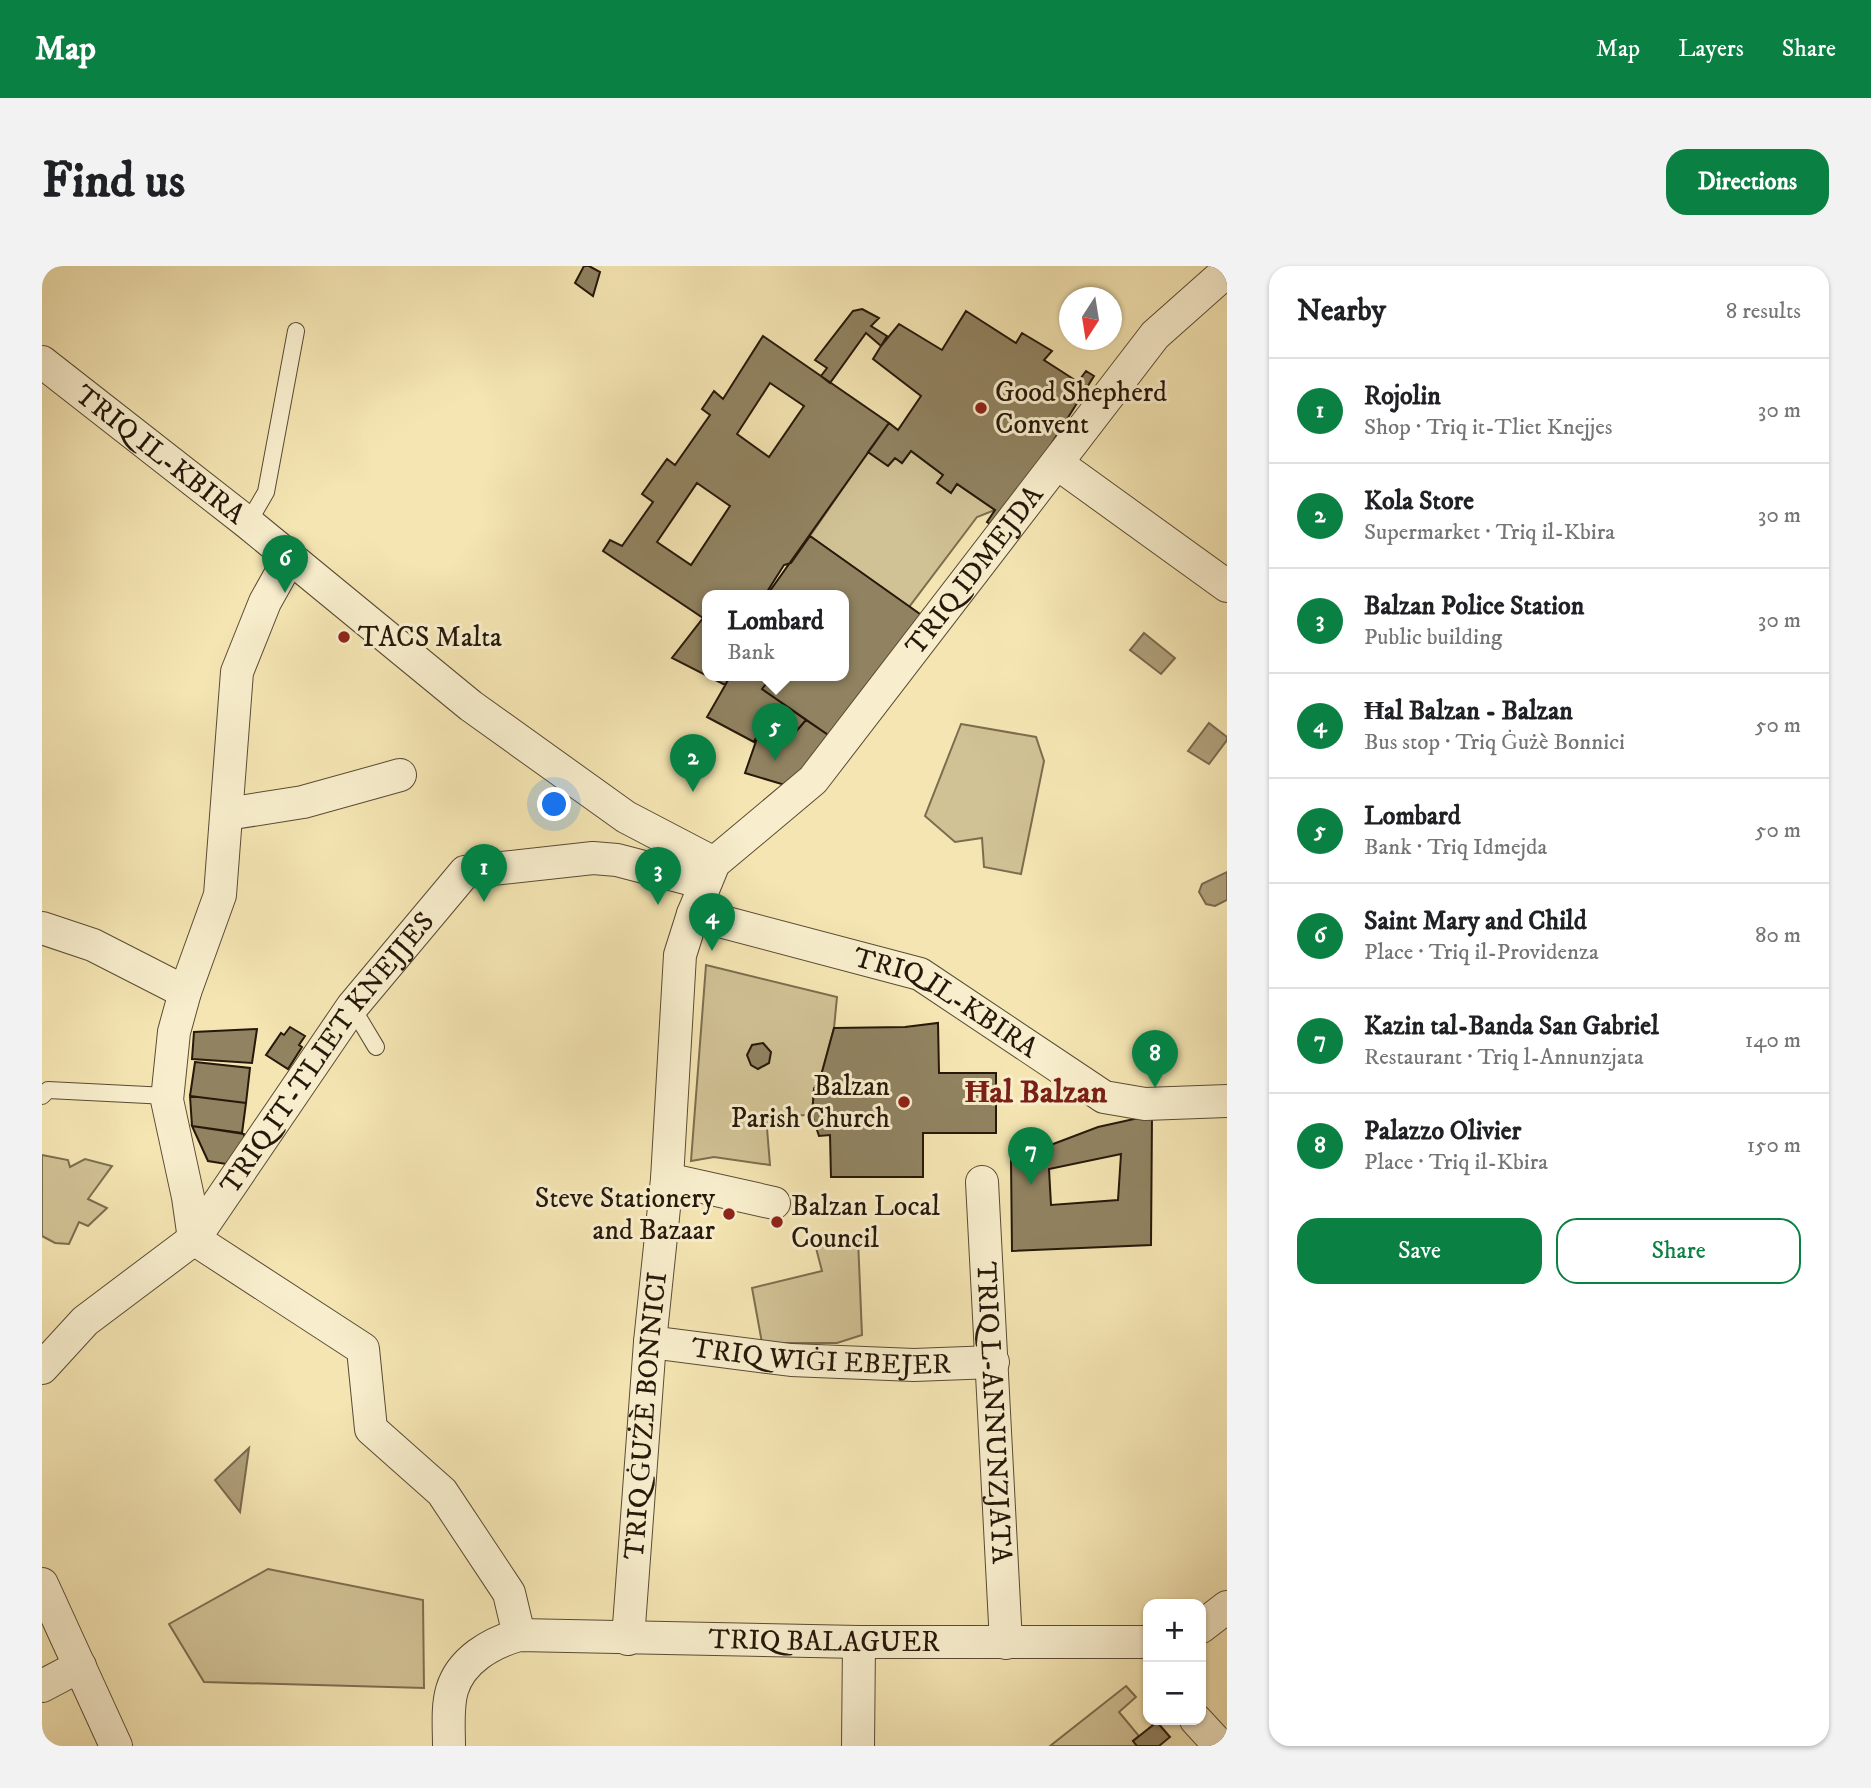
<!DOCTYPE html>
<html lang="en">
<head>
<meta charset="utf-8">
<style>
	body { margin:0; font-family:"IM FELL DW Pica",serif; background:#f2f2f2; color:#202124 }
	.controls { position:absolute; right:21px; bottom:21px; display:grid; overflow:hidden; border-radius:14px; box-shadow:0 2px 5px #0004 }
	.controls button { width:63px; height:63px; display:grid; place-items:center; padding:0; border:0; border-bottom:2px solid #e0e0e0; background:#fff; color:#202124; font:35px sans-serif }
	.compass { position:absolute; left:1017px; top:21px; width:63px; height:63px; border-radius:50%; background:#fff; box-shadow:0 2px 5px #0004; rotate:192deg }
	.you { position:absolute; left:513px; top:539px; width:24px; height:24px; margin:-18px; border:5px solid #fff; border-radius:50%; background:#1a73e8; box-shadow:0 0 0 10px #1a73e833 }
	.badge { display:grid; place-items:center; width:46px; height:46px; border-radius:50%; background:#0b8043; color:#fff; font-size:23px; font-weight:700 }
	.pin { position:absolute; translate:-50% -58px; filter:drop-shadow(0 2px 4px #0008) }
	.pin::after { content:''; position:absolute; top:37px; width:24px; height:21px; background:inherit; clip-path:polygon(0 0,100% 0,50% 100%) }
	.popup { position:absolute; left:660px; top:324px; width:147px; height:91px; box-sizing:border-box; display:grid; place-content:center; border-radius:14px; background:#fff; filter:drop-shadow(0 2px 5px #0005); font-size:23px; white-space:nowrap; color:#757577 }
	.popup b { font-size:26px; color:#202124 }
	.popup::after { content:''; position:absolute; left:50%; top:100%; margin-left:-14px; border:14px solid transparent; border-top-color:#fff }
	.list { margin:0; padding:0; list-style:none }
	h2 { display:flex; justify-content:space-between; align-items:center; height:91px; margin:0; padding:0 28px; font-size:30px }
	h2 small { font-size:23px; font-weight:400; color:#757577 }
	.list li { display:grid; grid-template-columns:46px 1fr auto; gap:21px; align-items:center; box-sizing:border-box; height:105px; padding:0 28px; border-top:2px solid #e0e0e0 }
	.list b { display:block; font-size:26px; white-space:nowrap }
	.list p { margin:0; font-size:23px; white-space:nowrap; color:#757577 }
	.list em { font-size:23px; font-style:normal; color:#757577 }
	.actions { display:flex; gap:14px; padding:21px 28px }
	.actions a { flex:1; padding:16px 0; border:2px solid #0b8043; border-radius:21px; text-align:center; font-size:24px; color:#0b8043 }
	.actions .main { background:#0b8043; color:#fff }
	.map { position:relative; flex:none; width:1185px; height:1480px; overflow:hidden; border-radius:21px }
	header { display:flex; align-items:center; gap:42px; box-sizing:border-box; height:98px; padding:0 35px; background:#0b8043; color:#fff }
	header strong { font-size:33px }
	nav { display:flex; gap:38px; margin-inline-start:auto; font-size:24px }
	.intro { display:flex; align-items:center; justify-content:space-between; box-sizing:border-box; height:168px; padding:0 42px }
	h1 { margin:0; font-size:49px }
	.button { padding:18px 32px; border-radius:21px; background:#0b8043; color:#fff; font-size:24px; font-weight:700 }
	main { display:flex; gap:42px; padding:0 42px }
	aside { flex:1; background:#fff; border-radius:21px; box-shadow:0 2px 5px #0004 }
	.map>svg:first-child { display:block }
	.green { fill:#d1c295; stroke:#7c6d50; stroke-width:2 }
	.water { fill:#ae9f79; stroke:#78694d; stroke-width:2 }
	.building { fill:#918361; stroke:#26180a; stroke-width:2; fill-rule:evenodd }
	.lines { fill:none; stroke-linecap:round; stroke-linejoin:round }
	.lane-casing { stroke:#5a4b34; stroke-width:18 }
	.street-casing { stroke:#5a4b34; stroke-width:34 }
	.lane { stroke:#f8eecd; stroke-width:16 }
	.street { stroke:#f8eecd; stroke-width:32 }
	.poi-dot { fill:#8f2418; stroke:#f8eecd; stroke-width:2.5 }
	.labels { text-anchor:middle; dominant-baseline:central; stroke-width:6; stroke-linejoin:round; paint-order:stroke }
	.poi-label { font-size:28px; fill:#26180a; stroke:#f8eecd; text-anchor:start }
	.street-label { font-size:28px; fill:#26180a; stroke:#f8eecd }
	.quarter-label { font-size:32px; font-weight:bold; fill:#7a1f14; stroke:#f8eecd }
</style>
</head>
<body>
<header>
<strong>Map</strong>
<nav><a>Map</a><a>Layers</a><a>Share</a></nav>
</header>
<div class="intro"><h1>Find us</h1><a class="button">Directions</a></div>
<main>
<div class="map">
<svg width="1185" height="1480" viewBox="0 0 1185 1480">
	<rect width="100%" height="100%" fill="#f4e5b2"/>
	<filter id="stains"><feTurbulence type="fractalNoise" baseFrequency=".00286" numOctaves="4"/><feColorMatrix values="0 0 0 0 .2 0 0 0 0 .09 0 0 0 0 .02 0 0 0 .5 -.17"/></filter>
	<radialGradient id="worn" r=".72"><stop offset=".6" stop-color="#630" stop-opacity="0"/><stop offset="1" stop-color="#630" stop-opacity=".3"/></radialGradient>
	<!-- green -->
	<path class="green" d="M869 185 901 209 896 217 909 226 915 218 953 244 935 251 867 341 768 270 826 186 846 200 853 192 860 197Z
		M919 458 994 471 1002 495 979 608 942 601 940 572 913 576 883 550Z
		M664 699 795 731 792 762 780 806 772 823 770 849 724 850 728 899 672 891 649 895Z
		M0 889 26 894 28 901 43 893 70 900 46 933 65 942 46 960 37 956 27 978 13 977 0 970Z
		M816 973 820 1069 795 1077H720L710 1022 780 1005 774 982Z
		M226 1303 381 1334 382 1422 162 1416 127 1358Z
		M1084 1420 1094 1431 1077 1446 1097 1470 1091 1475 1095 1480H1008Z"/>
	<!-- water -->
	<path class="water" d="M1102 367 1133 392 1119 408 1088 384Z
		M1167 457 1185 471V474L1167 498 1146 485Z
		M1185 606V634L1173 640 1164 638 1157 626 1160 618Z
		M207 1182 198 1246 173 1214Z"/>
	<!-- building -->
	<path class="building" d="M542 0H547L558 6 551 30 533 17Z
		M820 43 837 52 829 60 845 70 839 80 824 67 788 117 779 110 785 102 773 94 811 45Z
		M924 45 974 77 980 67 1010 85 1002 94 1036 116 1044 105 1052 110 956 263 945 256 953 244 915 218 909 227 895 217 901 209 869 185 860 197 853 192 846 200 826 186 847 157 856 164 879 130 831 93 839 80 857 58 900 84Z
		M721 70 847 157 725 329H665V409H689L683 419 630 392 661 352 561 285 568 274 580 280 611 236 600 228 625 193 633 199 668 149 660 143 672 125 681 133ZM728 117 762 140 727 191 695 168ZM655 217 688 240 649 299 615 276Z
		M768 270 885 353 795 475 720 423 731 409H801V329H723L742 299 749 297Z
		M689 409H731L720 423 764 454 751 469 720 458 712 476 665 451Z
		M764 454 795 475 746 520 703 507 720 458 751 469Z
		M896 757 897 807H954V867H881V911H789L788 869 777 870 770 849 772 823 780 806 792 762 863 761Z
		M248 761 263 770 257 779 260 781 246 803 224 789 239 767 242 769Z
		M215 763 210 797 150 793 152 766Z
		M721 777 729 786 727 797 716 803 709 799 705 789 710 779Z
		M153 796 208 802 204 837 148 830Z
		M148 830 204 837 200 867 150 860Z
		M1110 849 1109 979 970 985 969 894 1056 861ZM1079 888 1076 934 1009 939 1007 903Z
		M150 860 202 868V876L184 898 166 895Z
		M1115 1456 1128 1471 1117 1480H1095L1091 1475Z"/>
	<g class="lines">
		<defs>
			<path id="lane" d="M206 257 224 226 254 65
				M310 741 334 781
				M0 830 6 824 125 830"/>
			<g id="street">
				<path id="s1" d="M0 96 206 257 429 440 584 551 672 597"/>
				<path d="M1016 198 1185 320"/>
				<path d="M247 293 223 336 195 406 178 629 143 726 132 766 125 834 146 931 152 973 321 1083 329 1163 400 1226 467 1327 477 1369"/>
				<path d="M185 548 261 536 358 509"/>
				<path id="s2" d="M651 648 878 708 1062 831 1103 838 1185 835"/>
				<path d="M0 662 51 679 143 726"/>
				<path d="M625 913 732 937"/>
				<path id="s3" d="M940 916 964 1377"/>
				<path id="s4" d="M608 1076 749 1094 872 1099 951 1096"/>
				<path id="s5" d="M0 1102 43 1055 152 973 310 741 423 606 551 592 575 594 663 617"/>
				<path d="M0 1318 74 1480"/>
				<path d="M1159 1361 1185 1341"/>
				<path id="s6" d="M586 1373 608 1076 625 913 638 689 651 648 672 597 771 514 1113 69 1185 5"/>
				<path d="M0 1420 38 1400"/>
				<path d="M1154 1454 1178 1480"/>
				<path id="s7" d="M407 1480C407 1462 405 1441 410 1424 419 1394 449 1377 477 1369L817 1376H1106"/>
				<path d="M816 1480 817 1376"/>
			</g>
		</defs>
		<!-- lane casing -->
		<use href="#lane" class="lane-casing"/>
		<!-- street casing -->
		<use href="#street" class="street-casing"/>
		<!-- lane -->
		<use href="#lane" class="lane"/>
		<!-- street -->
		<use href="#street" class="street"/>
	</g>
	<!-- markers -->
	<g class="poi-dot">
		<circle cx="939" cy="142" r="7"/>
		<circle cx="302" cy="371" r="7"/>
		<circle cx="862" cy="836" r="7"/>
		<circle cx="687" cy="948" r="7"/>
		<circle cx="735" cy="956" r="7"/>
	</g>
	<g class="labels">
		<!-- poi labels -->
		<g class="poi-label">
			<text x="953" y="126">Good Shepherd<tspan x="953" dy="32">Convent</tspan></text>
			<text x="316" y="371">TACS Malta</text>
			<text x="848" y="820" text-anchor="end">Balzan<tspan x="848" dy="32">Parish Church</tspan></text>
			<text x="673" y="932" text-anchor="end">Steve Stationery<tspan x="673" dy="32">and Bazaar</tspan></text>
			<text x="749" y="940">Balzan Local<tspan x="749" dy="32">Council</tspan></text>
		</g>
		<!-- street labels -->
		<g class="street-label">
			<text stroke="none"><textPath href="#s1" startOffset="150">TRIQ IL-KBIRA</textPath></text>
			<text stroke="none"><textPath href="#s6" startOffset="1178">TRIQ IDMEJDA</textPath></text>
			<text stroke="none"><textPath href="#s2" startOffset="270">TRIQ IL-KBIRA</textPath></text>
			<text stroke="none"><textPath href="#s5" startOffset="429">TRIQ IT-TLIET KNEJJES</textPath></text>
			<text stroke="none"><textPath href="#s4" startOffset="172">TRIQ WIĠI EBEJER</textPath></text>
			<text stroke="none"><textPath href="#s3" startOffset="231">TRIQ L-ANNUNZJATA</textPath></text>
			<text stroke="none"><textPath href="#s6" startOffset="224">TRIQ ĠUŻÈ BONNICI</textPath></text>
			<text stroke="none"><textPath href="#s7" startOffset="452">TRIQ BALAGUER</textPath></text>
		</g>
		<!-- quarter labels -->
		<g class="quarter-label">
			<text x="994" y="827">Ħal Balzan</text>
		</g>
	</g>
	<rect width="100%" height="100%" filter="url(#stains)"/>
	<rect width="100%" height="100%" fill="url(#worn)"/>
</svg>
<div class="controls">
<button>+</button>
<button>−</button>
</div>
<svg class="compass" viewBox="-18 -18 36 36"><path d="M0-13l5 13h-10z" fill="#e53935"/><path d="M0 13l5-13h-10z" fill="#757577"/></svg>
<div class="you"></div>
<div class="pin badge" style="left:442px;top:636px">1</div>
<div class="pin badge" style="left:651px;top:526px">2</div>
<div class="pin badge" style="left:616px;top:639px">3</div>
<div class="pin badge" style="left:670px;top:685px">4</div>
<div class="pin badge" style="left:733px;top:495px">5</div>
<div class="popup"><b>Lombard</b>Bank</div>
<div class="pin badge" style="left:243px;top:327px">6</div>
<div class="pin badge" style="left:989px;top:919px">7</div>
<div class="pin badge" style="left:1113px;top:822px">8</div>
</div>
<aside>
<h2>Nearby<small>8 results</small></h2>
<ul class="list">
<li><span class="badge">1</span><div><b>Rojolin</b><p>Shop · Triq it-Tliet Knejjes</p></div><em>30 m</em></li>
<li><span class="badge">2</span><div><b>Kola Store</b><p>Supermarket · Triq il-Kbira</p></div><em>30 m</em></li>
<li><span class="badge">3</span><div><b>Balzan Police Station</b><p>Public building</p></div><em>30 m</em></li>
<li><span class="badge">4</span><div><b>Ħal Balzan - Balzan</b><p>Bus stop · Triq Ġużè Bonnici</p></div><em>50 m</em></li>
<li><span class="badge">5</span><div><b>Lombard</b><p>Bank · Triq Idmejda</p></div><em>50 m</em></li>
<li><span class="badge">6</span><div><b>Saint Mary and Child</b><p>Place · Triq il-Providenza</p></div><em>80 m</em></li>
<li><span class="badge">7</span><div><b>Kazin tal-Banda San Gabriel</b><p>Restaurant · Triq l-Annunzjata</p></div><em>140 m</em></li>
<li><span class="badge">8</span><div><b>Palazzo Olivier</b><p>Place · Triq il-Kbira</p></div><em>150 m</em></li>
</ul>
<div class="actions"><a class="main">Save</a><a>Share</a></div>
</aside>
</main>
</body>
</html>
